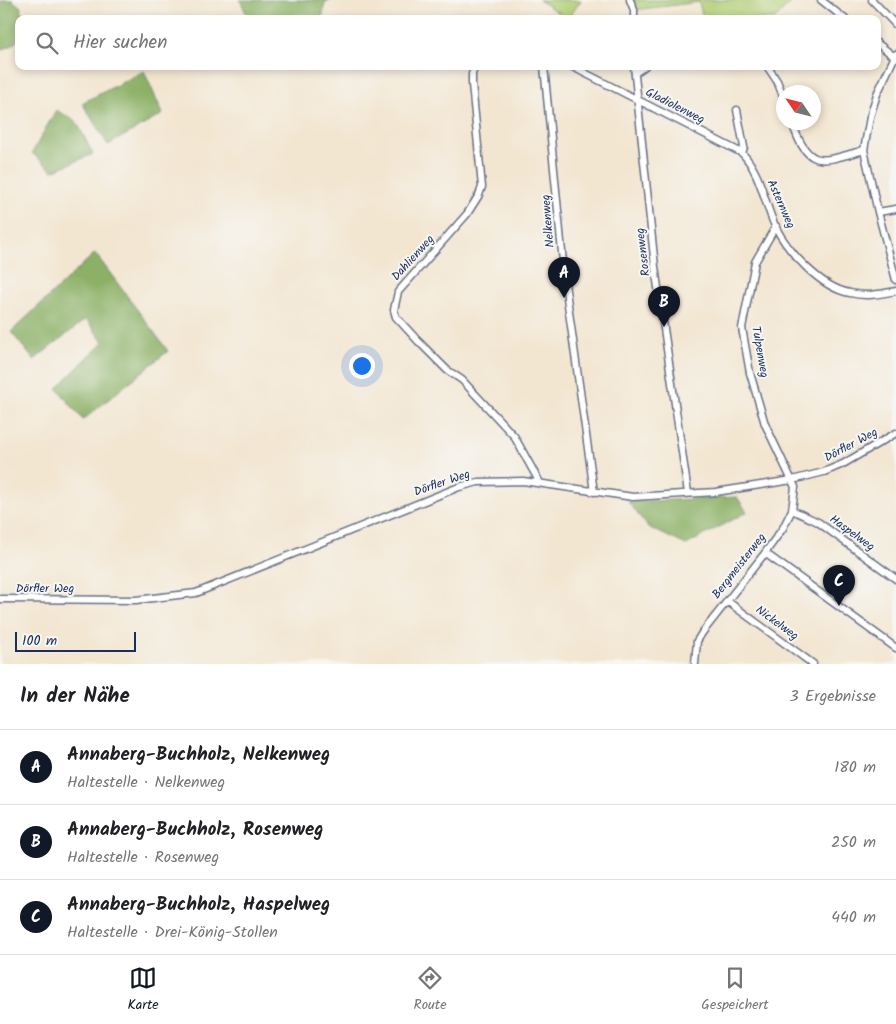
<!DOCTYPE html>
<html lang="de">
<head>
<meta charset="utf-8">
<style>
	body { margin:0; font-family:Kalam,sans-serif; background:#f6f6f6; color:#202124 }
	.compass { position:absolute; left:776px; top:85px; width:45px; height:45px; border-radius:50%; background:#fff; box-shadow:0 2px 8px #0003; rotate:305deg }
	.scale { position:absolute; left:15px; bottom:12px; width:121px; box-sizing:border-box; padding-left:5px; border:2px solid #1b2f5e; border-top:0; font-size:14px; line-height:18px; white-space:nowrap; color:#1b2f5e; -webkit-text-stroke:4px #f6f6f2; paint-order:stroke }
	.you { position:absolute; left:361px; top:365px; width:18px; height:18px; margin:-12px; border:4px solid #fff; border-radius:50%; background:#1a73e8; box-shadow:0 0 0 8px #1a73e833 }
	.badge { display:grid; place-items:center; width:32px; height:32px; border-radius:50%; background:#111827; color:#fff; font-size:16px; font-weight:700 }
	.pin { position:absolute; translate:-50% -41px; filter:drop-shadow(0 1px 2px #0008) }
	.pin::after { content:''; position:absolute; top:26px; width:18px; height:15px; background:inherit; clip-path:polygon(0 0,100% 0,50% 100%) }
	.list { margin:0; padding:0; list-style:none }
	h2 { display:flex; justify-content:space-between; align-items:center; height:65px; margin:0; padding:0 20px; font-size:21px }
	h2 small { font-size:16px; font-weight:400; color:#757577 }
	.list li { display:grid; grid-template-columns:32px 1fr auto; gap:15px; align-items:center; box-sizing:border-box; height:75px; padding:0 20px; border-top:1px solid #e0e0e0 }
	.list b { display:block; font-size:19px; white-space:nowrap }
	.list p { margin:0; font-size:16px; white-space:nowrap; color:#757577 }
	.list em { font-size:16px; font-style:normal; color:#757577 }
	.icon { flex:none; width:28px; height:28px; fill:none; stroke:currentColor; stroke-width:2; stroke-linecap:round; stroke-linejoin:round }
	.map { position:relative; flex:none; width:896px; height:664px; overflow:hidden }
	.search { position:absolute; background:#fff; box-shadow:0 2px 8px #0003; left:15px; right:15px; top:15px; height:55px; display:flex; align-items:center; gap:12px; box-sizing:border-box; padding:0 18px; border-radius:10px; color:#757577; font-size:19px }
	.sheet { height:290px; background:#fff }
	nav { display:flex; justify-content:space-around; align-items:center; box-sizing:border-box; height:70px; border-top:1px solid #e0e0e0; background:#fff; font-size:14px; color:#757577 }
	nav a { display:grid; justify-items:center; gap:2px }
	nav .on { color:#111827 }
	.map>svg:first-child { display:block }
	.green { fill:#b0ce75; stroke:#667e6a }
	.forest { fill:#8cb166; stroke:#547062 }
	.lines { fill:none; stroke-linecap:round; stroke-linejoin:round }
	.minor-casing { stroke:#676f86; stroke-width:9 }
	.minor { stroke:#fff; stroke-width:6 }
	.labels { text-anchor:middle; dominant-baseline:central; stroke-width:4; stroke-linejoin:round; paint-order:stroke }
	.street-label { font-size:12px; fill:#1b2f5e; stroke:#f6f6f2 }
</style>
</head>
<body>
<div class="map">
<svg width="896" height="664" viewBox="0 0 896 664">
	<rect width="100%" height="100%" fill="#f6f6f2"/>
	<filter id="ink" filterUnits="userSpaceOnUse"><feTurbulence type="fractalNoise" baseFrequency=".02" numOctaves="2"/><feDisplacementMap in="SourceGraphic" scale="10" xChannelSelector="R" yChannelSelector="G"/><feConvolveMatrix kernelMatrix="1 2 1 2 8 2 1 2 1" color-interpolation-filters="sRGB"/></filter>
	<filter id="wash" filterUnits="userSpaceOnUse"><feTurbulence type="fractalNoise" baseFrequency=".0096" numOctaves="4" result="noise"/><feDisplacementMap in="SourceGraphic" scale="20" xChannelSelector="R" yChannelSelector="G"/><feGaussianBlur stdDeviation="1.12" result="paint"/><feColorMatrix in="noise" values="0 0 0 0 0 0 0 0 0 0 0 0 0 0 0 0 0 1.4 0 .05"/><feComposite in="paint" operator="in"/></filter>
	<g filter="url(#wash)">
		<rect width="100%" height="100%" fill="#f3e6d1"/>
		<!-- green -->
		<path class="green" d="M539 0H581L568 19Z
			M630 0H787L789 4 775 19H703L699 2 634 10Z"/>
		<!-- forest -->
		<path class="forest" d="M3 0H12L21 7 23 19H19V39L11 46 0 50V3Z
			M240 0H330L325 2 322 19H246V13Z
			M144 71 163 114 108 145 82 103Z
			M56 110 76 121 93 154 53 171 32 153Z
			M95 253 168 351 83 420 57 388 103 342 86 319 34 360 11 332Z
			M737 497 747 512 686 545 648 527 628 502Z"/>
	</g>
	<g filter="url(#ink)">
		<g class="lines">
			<defs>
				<path id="minor" d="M630 0 634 10V19
					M821 0 845 19
					M872 0 896 25
					M877 43 896 58
					M896 54 877 94 870 117 864 150 878 212 896 280
					M475 66 472 74V84L482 187 479 195 467 214 398 292 394 310 396 317 419 342 447 370 462 380 514 436 540 483
					M544 66 565 283 594 492
					M571 66 742 153C761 173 764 202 775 226 788 252 821 288 850 293 866 297 880 294 896 291
					M634 66 655 267 688 493
					M767 66 777 81 784 98
					M635 73 645 66
					M737 110 744 147 742 153
					M792 122C808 171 822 162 864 150
					M878 212 896 209
					M792 510 818 522 896 579
					M765 553 896 648
					M0 599 136 600 196 593 459 487 478 482 523 481 633 497 716 492 792 480 824 472 843 464 896 433
					M727 601 813 664
					M695 664 697 641 702 633 765 553 783 528 792 510 795 487 765 424 750 373 742 328 755 262 776 226"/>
			</defs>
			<!-- minor casing -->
			<use href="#minor" class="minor-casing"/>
			<!-- minor -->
			<use href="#minor" class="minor"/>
		</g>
	</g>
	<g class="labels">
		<!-- street labels -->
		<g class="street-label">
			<text transform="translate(675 106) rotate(27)">Gladiolenweg</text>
			<text transform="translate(781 204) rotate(66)">Asternweg</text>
			<text transform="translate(548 221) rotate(-95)">Nelkenweg</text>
			<text transform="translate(643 252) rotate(-97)">Rosenweg</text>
			<text transform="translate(413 258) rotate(-48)">Dahlienweg</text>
			<text transform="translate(760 352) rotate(80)">Tulpenweg</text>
			<text transform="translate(851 445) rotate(-28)">Dörfler Weg</text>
			<text transform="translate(442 483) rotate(-19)">Dörfler Weg</text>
			<text transform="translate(852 533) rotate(36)">Haspelweg</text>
			<text transform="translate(739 566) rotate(-52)">Bergmeisterweg</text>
			<text x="45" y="588">Dörfler Weg</text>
			<text transform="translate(777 623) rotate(36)">Nickelweg</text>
		</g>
	</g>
</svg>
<svg class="compass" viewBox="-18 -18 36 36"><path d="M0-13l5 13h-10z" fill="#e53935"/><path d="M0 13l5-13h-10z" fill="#757577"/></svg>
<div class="scale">100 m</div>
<div class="you"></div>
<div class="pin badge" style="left:564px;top:298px">A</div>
<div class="pin badge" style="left:664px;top:327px">B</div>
<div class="pin badge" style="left:839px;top:606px">C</div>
<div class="search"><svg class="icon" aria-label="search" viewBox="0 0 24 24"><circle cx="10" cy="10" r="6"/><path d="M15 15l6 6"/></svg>Hier suchen</div>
</div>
<section class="sheet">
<h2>In der Nähe<small>3 Ergebnisse</small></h2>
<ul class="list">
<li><span class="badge">A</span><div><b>Annaberg-Buchholz, Nelkenweg</b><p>Haltestelle · Nelkenweg</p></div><em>180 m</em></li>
<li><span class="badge">B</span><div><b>Annaberg-Buchholz, Rosenweg</b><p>Haltestelle · Rosenweg</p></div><em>250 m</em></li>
<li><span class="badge">C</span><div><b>Annaberg-Buchholz, Haspelweg</b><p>Haltestelle · Drei-König-Stollen</p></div><em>440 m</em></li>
</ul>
</section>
<nav>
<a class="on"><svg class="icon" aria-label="map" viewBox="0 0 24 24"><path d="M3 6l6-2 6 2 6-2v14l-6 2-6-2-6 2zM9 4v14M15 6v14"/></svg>Karte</a>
<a><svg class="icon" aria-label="directions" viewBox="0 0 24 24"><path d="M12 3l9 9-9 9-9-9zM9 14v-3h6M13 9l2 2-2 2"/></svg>Route</a>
<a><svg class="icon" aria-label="saved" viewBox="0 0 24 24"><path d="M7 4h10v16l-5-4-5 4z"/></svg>Gespeichert</a>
</nav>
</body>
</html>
